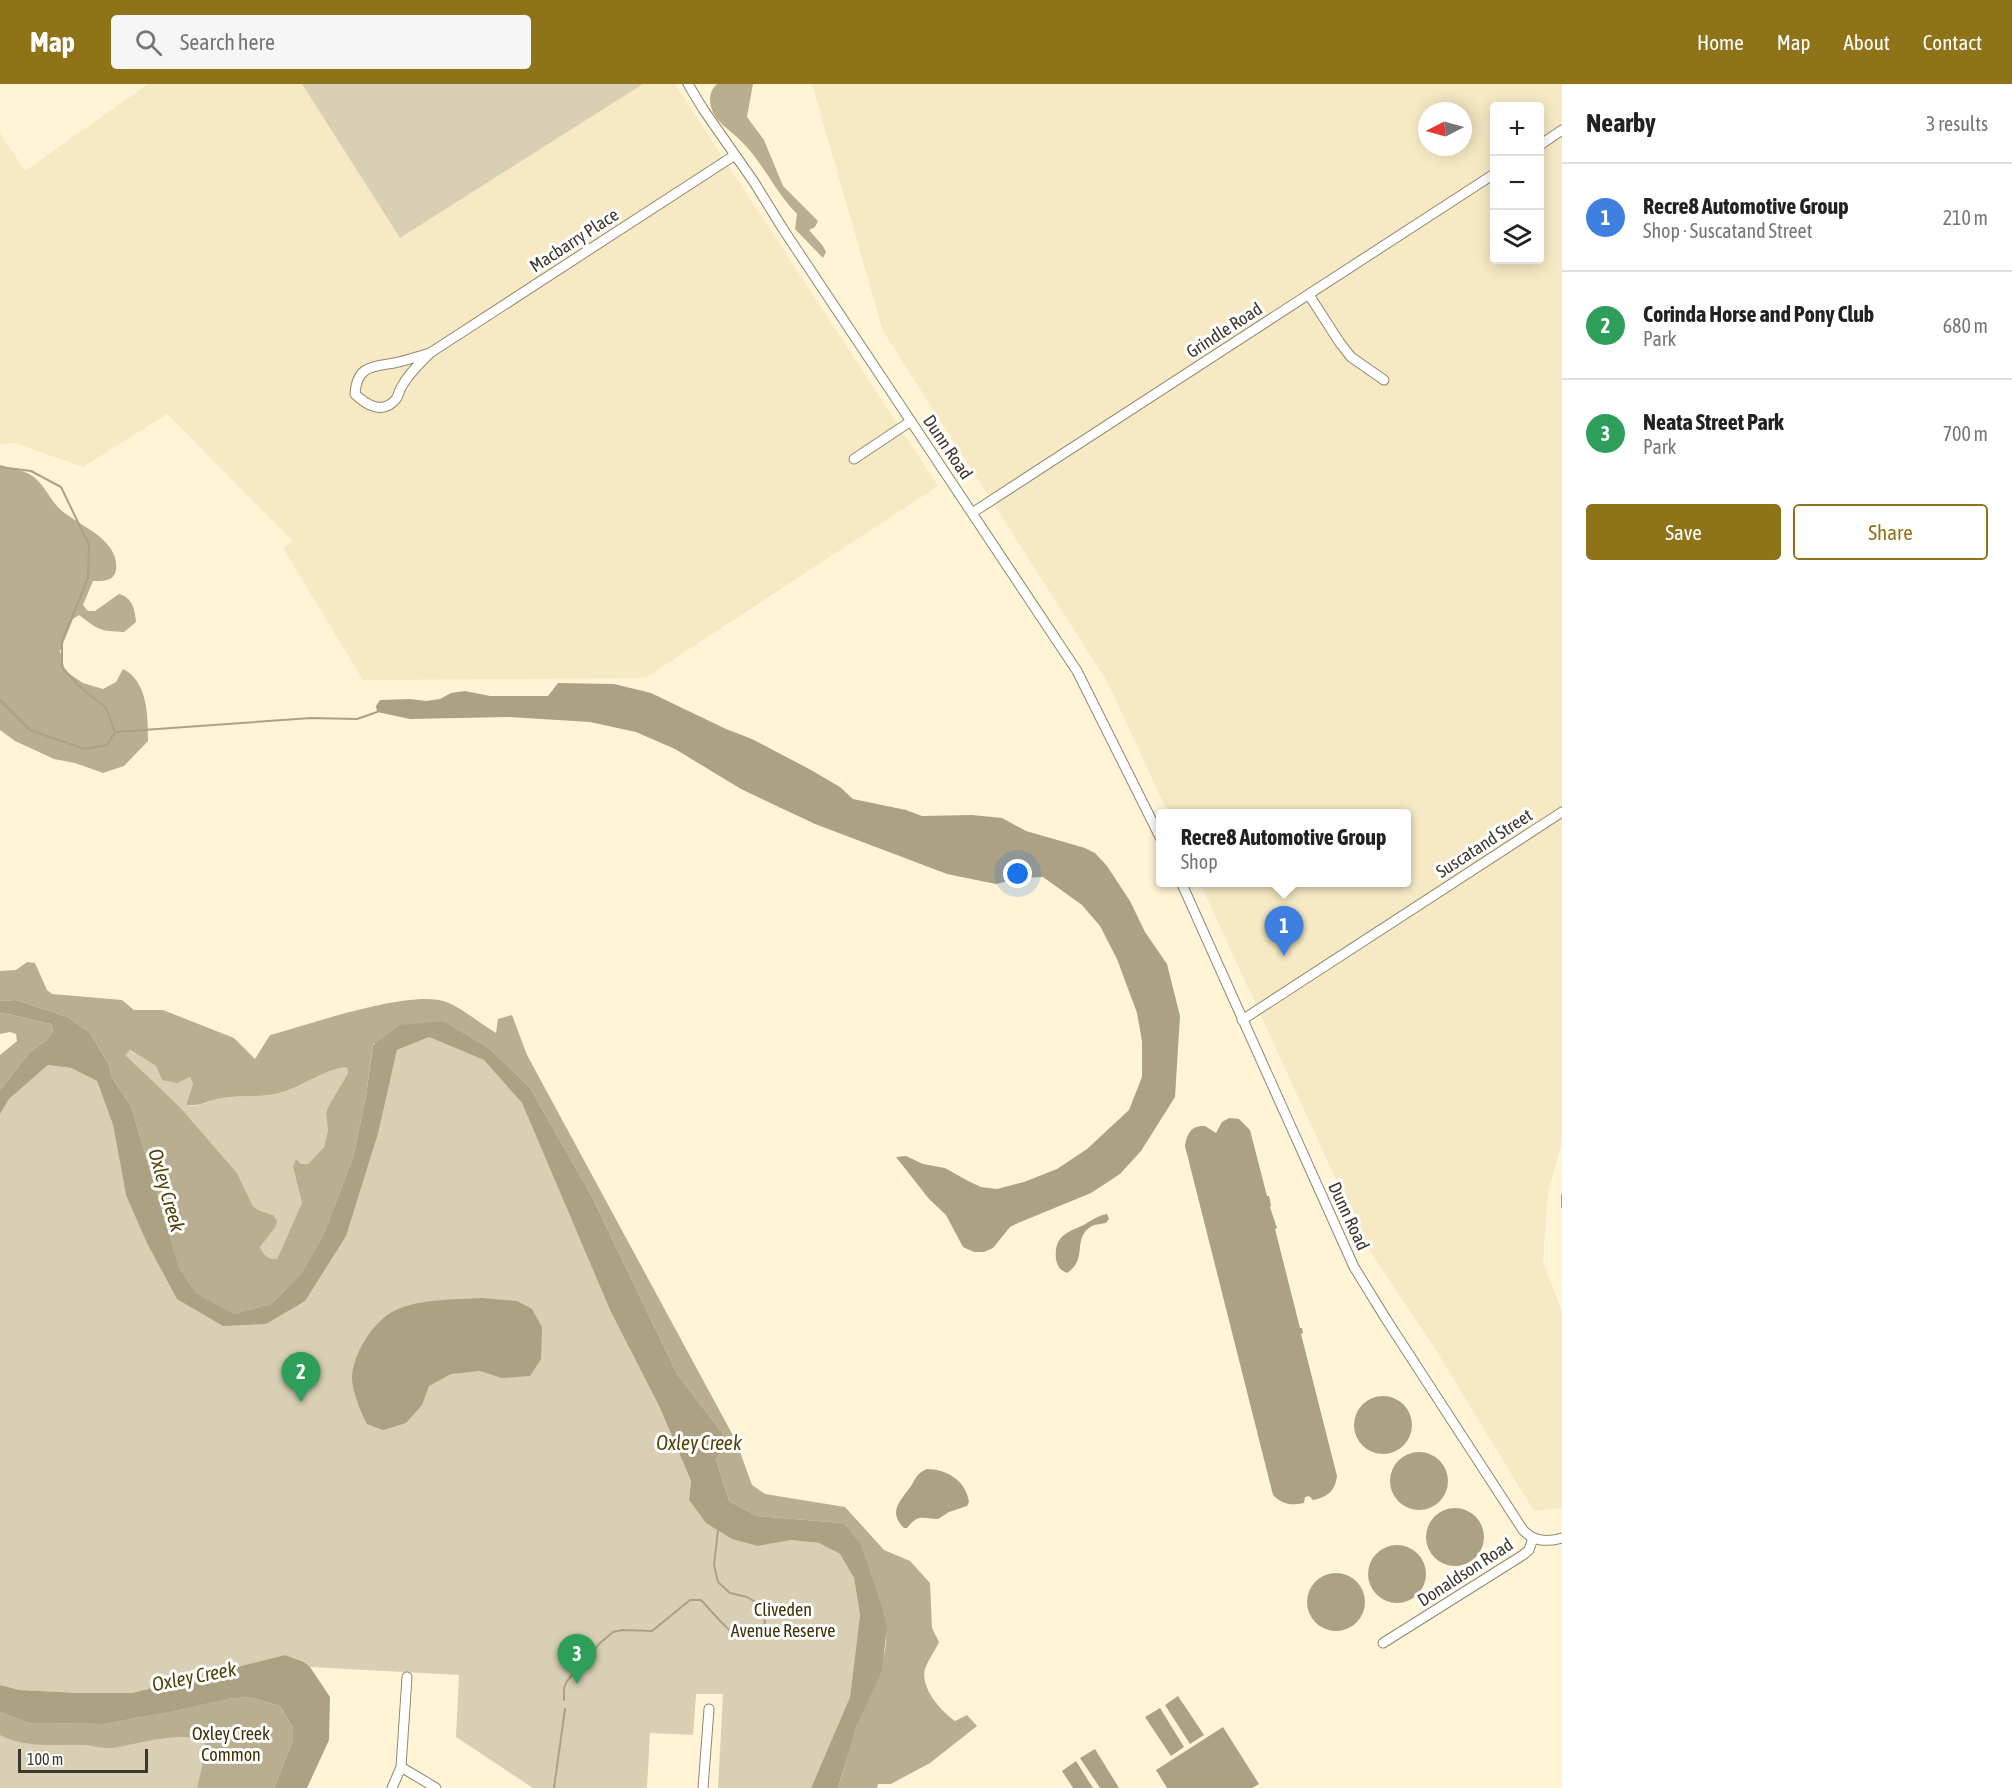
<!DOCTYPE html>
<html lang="en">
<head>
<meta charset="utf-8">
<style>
	body { margin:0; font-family:"Asap Condensed",sans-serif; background:#f6f6f6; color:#222 }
	.controls { position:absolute; right:18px; top:18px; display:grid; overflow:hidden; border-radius:6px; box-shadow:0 3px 15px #0003 }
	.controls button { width:54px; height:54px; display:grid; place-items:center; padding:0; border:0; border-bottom:2px solid #e0e0e0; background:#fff; color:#222; font:30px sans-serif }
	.compass { position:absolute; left:1418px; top:18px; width:54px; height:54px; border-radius:50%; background:#fff; box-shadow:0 3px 15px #0003; rotate:264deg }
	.scale { position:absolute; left:18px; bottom:15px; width:130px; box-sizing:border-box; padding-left:6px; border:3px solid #3d382d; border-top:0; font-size:16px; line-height:21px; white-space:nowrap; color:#3d382d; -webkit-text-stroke:4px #fff; paint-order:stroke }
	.you { position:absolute; left:1018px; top:790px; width:21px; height:21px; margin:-15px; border:4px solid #fff; border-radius:50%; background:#1a73e8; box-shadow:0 0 0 9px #1a73e833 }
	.badge { display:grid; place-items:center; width:39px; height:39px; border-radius:50%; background:#8f7318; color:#fff; font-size:20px; font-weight:700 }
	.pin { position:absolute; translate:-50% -50px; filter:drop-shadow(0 2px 3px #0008) }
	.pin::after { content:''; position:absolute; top:32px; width:21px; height:18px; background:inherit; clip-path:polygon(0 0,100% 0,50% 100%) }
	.popup { position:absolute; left:1156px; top:725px; width:255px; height:78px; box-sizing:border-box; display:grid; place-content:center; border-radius:6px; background:#fff; filter:drop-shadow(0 2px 4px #0005); font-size:20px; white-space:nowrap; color:#767676 }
	.popup b { font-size:22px; color:#222 }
	.popup::after { content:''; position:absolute; left:50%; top:100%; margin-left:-12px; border:12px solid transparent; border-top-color:#fff }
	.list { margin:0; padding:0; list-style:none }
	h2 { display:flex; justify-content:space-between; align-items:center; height:78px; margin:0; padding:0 24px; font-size:26px }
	h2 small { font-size:20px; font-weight:400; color:#767676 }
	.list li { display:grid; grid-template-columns:39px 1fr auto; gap:18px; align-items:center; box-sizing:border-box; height:108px; padding:0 24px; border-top:2px solid #e0e0e0 }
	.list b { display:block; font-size:22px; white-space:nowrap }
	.list p { margin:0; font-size:20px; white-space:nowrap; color:#767676 }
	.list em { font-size:20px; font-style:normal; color:#767676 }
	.actions { display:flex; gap:12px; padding:18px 24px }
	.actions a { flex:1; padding:14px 0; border:2px solid #8f7318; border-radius:6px; text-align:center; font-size:21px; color:#8f7318 }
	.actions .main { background:#8f7318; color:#fff }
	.icon { flex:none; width:33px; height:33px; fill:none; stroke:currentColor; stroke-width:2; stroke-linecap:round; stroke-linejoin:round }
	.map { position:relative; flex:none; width:1562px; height:1704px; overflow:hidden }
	header { display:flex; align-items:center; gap:36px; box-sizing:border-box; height:84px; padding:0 30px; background:#8f7318; color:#fff }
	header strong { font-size:28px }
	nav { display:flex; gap:33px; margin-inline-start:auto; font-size:21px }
	.search { width:420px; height:54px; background:#f6f6f6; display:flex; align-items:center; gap:15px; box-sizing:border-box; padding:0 21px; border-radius:6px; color:#767676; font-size:22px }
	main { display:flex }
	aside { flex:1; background:#fff }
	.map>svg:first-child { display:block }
	.built { fill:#f6e9c4; fill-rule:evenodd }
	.green { fill:#d8cfb5 }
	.forest { fill:#b9ae8f; fill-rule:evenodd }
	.water { fill:#aca183 }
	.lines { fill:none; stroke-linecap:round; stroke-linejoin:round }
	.stream { stroke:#aca183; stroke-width:2 }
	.street-casing { stroke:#92886d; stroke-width:11 }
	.street { stroke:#fff; stroke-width:9 }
	.labels { text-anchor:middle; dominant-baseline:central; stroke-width:6; stroke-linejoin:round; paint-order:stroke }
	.street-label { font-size:18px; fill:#3d382d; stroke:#fff }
	.park-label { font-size:18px; fill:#3f3208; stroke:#fff }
	.water-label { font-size:20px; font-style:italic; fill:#544309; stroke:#fff }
</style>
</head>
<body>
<header>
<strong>Map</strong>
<div class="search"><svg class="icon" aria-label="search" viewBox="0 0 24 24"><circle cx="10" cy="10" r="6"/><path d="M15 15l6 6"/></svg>Search here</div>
<nav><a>Home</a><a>Map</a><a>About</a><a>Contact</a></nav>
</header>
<main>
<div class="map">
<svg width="1562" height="1704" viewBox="0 0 1562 1704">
	<rect width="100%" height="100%" fill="#fff4d6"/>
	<!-- built -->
	<path class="built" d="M148 0H302L400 154 643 0H675L938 402 645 594 363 596 283 464 293 457 167 330 83 383 15 359 0 360V49L25 87Z
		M812 0H1562V1058L1548 1108 1543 1178 1562 1228V1424L1534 1427 1434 1263 1367 1163 1200 799 1407 798V730L1168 729 1108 599 883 247ZM1494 22H1540V176H1494ZM1427 27H1463V63H1427Z"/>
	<!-- green -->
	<path class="green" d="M302 0H643L400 154Z
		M429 953 484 976 522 1019 610 1226 660 1324 691 1397 689 1416 706 1439 758 1462 791 1456 819 1459 840 1470 854 1494 860 1531 850 1613 811 1704H718L723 1610H696L693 1651 650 1649 647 1704H533L456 1653 459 1591 310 1583 304 1578 285 1571 132 1609H80L20 1606 0 1601V1030L9 1015 48 981 71 984 97 997 113 1041 126 1111 266 1240 379 1047 397 966Z
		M129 966 156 982 162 996 190 993 193 1000 186 1021C198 1024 210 1016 222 1014 242 1011 264 1014 283 1008 305 1001 324 985 347 982L348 989 328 1023 326 1030 328 1046 324 1063 308 1080 293 1083 302 1119 277 1175C268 1175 264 1172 260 1163L275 1144 273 1131 258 1126 253 1122 237 1089 179 1022 124 971Z
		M226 1615 280 1622 261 1704H0V1628L30 1639 103 1640 171 1628Z"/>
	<!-- forest -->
	<path class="forest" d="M717 0H753L747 33 764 56 783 102 818 137 815 143 809 146 823 162 826 168 823 174 795 145 797 130C775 108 763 78 740 56 730 46 717 39 712 26 708 16 710 6 717 0Z
		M0 381C9 384 23 386 31 391 45 400 50 417 62 427 80 442 120 456 116 486 114 498 102 497 93 497L83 521 88 527H95L119 510C133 514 135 526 136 538L124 548C99 547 99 546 79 531L73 535 60 567 65 587 83 599 103 605 116 598 123 585C148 597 148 633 148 657L124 682 103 689 75 679 54 675 15 657 0 646Z
		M27 878 35 879 47 906 52 910 122 916 134 926H163L234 954 255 975 270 951C309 941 415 903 449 919 466 927 481 940 496 949L498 935 512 931 527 971 736 1357 752 1401 765 1410 845 1423 884 1466 910 1477 930 1499 932 1544 939 1558C935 1567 928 1576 925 1585 920 1604 941 1627 955 1637L967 1631 977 1642 930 1679 891 1700H878L877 1704H838C845 1683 850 1661 857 1641 872 1601 893 1575 884 1529L843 1439 757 1432 729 1417 716 1375 724 1364 723 1350 677 1290 591 1111 530 1004 489 964 444 937 373 960 366 1012 354 1070 325 1148 302 1189 271 1220 234 1230 196 1209 179 1184 131 1022 112 994 109 981 90 949 68 933 16 916 0 917V887L16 886ZM130 966 156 982 162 996 177 999 190 993 193 1000 186 1021C199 1023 210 1016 222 1014 242 1011 264 1014 283 1008 305 1001 324 985 347 983L348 989 328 1023 326 1030 328 1046 324 1063 308 1080H301L296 1075 293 1083 302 1119 277 1175C268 1175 264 1172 260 1163L275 1144 277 1137 273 1131 258 1126 253 1122 237 1089 179 1022 125 971Z
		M0 929C18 931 34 937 51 940L53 947 47 956 30 968 0 1006V971L17 957 16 950 10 948 0 950Z
		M250 1613 280 1622 293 1644V1657L274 1704H197L202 1683 205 1660C188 1643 133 1662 110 1664 102 1664 94 1662 87 1661 57 1660 27 1665 0 1651V1628L30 1639 103 1640 171 1628 226 1615Z"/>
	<!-- water -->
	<path class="water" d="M558 599 614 600 651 609 726 645 752 655 811 686 840 703 853 715 906 726 922 732 972 731 1002 734 1026 747 1085 764 1095 769 1107 782 1130 817 1145 848 1167 880 1180 932 1175 1013 1141 1067 1120 1090 1091 1109 1018 1139 1010 1143 993 1164 984 1168H974L963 1163 946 1131 929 1115 896 1073 906 1072 923 1080 945 1084 968 1097 981 1103 997 1105 1024 1098 1057 1085 1087 1065 1129 1026 1142 993V957L1137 929 1117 875 1100 842 1082 821 1043 793 1023 794 996 800 947 790 815 740 741 705 675 665 636 648 590 638 509 633 410 635 377 628 376 622 380 616 410 615 426 617 440 615 451 609 465 607 490 612H548Z
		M16 916 68 933 90 949 109 981 112 994 131 1022 179 1184 196 1209 234 1230 271 1220 302 1189 325 1148 354 1070 366 1012 373 961 400 941 444 937 489 964 530 1004 591 1111 677 1290 723 1350 724 1364 716 1375 729 1417 757 1432 843 1439 861 1461 884 1529 887 1543 882 1586 857 1641 838 1704H811L850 1613 860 1531 854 1494 840 1470 819 1459 791 1456 758 1462 732 1455 706 1439 689 1416 691 1397 660 1324 610 1226 522 1019 484 976 429 953 397 966 379 1046 346 1152 305 1217 266 1240 223 1242 177 1215 147 1159 126 1111 113 1041 97 997 71 984 48 981 9 1015 0 1030V1006L30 968 47 956 53 947 51 940C34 937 18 931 0 929V917Z
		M1229 1034 1239 1035 1250 1046 1267 1112H1269L1271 1122 1270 1123 1277 1144 1275 1145 1300 1244H1302L1303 1249 1301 1250 1337 1392C1335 1407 1328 1413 1313 1416L1309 1412 1305 1413 1304 1419C1290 1422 1282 1420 1273 1411L1185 1062C1187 1050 1191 1041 1205 1042L1216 1049 1222 1038Z
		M1107 1130 1109 1135 1106 1139C1102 1140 1096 1140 1092 1142 1071 1154 1089 1175 1067 1189 1060 1186 1057 1182 1056 1175 1054 1157 1062 1150 1077 1144 1088 1140 1095 1132 1107 1130Z
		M482 1214 517 1217 532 1225 542 1243 541 1275 530 1292 502 1294 480 1287 451 1290 429 1302 422 1321 406 1339 383 1346 367 1340C360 1326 354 1312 352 1296 351 1273 373 1237 394 1227 420 1214 454 1216 482 1214Z
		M1354 1341a29 29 0 1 1 58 0a29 29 0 1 1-58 0Z
		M1390 1397a29 29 0 1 1 58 0a29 29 0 1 1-58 0Z
		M927 1385C947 1385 966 1397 969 1418L967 1422 949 1428 938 1435C923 1435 919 1429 907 1444H904C887 1428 901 1416 911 1402 916 1394 917 1389 927 1385Z
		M1426 1453a29 29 0 1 1 58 0a29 29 0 1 1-58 0Z
		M1368 1490a29 29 0 1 1 58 0a29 29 0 1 1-58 0Z
		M1307 1518a29 29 0 1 1 58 0a29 29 0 1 1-58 0Z
		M285 1571 304 1578 310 1583 330 1613 329 1656 307 1704H274L293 1657V1644L280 1622 250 1613 227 1615 171 1628 103 1640 30 1639 0 1628V1601L20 1606 79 1609H132Z
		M1178 1612 1204 1651 1190 1660 1165 1621Z
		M1160 1624 1184 1663 1171 1672 1145 1633Z
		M1223 1643 1259 1700 1252 1704H1167L1156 1686Z
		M1095 1665 1119 1704H1100L1080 1674Z
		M1076 1677 1093 1704H1073L1062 1687Z"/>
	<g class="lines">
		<!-- stream -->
		<path class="stream" d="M0 383 31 387 61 403 89 461 88 494 62 557V583L78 601 106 624 115 648 107 661 84 665 30 646 0 616
			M115 648 311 634 357 635 377 628
			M1562 1111V1123
			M564 1616V1604L567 1597 600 1559 613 1548 622 1546 652 1547 690 1516H701C714 1530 725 1544 740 1555L758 1551 765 1539 762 1522 747 1513 730 1509 718 1498 714 1481 718 1446
			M554 1704 565 1625"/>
		<defs>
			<path id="street" d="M688 0 703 25 754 98 783 145 1077 587 1161 755
				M1540 61 1562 46
				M1309 211 1340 259 1351 273 1384 296
				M430 269C418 272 406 277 394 279 371 283 357 282 355 310 366 321 383 331 396 315 399 311 399 306 402 302 409 289 420 279 430 269L735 71
				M854 375 911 337
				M972 429 1494 90
				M1181 798 1354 1183 1386 1235 1523 1446C1534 1458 1547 1458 1562 1454
				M1242 936 1562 728
				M1383 1559 1523 1471 1529 1466 1533 1454
				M401 1683 436 1704
				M392 1704 401 1683 407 1593
				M703 1704 709 1625"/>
		</defs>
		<!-- street casing -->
		<use href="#street" class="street-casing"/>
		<!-- street -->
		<use href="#street" class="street"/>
	</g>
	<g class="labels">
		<!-- street labels -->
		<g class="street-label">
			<text transform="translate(574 156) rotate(-33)">Macbarry Place</text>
			<text transform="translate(1224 246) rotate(-33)">Grindle Road</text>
			<text transform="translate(948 363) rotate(56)">Dunn Road</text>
			<text transform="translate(1484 759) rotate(-33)">Suscatand Street</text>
			<text transform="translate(1349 1132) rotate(65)">Dunn Road</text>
			<text transform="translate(1465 1488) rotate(-33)">Donaldson Road</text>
		</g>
		<!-- park labels -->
		<g class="park-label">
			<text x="783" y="1525">Cliveden<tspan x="783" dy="21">Avenue Reserve</tspan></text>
			<text x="231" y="1649">Oxley Creek<tspan x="231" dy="21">Common</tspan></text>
		</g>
		<!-- water labels -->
		<g class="water-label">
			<text transform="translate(167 1106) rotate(74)">Oxley Creek</text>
			<text x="699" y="1358">Oxley Creek</text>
			<text transform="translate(194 1592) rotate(-11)">Oxley Creek</text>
		</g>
	</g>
</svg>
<div class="controls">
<button>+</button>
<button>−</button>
<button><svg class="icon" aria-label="layers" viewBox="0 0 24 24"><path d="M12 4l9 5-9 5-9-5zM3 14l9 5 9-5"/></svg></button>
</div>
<svg class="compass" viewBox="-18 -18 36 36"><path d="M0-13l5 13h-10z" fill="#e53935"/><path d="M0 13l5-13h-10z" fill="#767676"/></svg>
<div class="scale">100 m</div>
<div class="you"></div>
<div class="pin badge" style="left:1284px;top:872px;background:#3f7fe0">1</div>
<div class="popup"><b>Recre8 Automotive Group</b>Shop</div>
<div class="pin badge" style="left:301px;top:1318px;background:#2e9e5b">2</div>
<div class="pin badge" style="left:577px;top:1600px;background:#2e9e5b">3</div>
</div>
<aside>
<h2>Nearby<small>3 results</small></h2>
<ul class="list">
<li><span class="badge" style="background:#3f7fe0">1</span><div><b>Recre8 Automotive Group</b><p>Shop · Suscatand Street</p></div><em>210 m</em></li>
<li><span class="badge" style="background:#2e9e5b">2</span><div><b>Corinda Horse and Pony Club</b><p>Park</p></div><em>680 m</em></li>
<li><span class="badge" style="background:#2e9e5b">3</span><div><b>Neata Street Park</b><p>Park</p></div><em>700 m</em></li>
</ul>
<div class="actions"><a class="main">Save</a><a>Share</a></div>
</aside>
</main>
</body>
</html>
